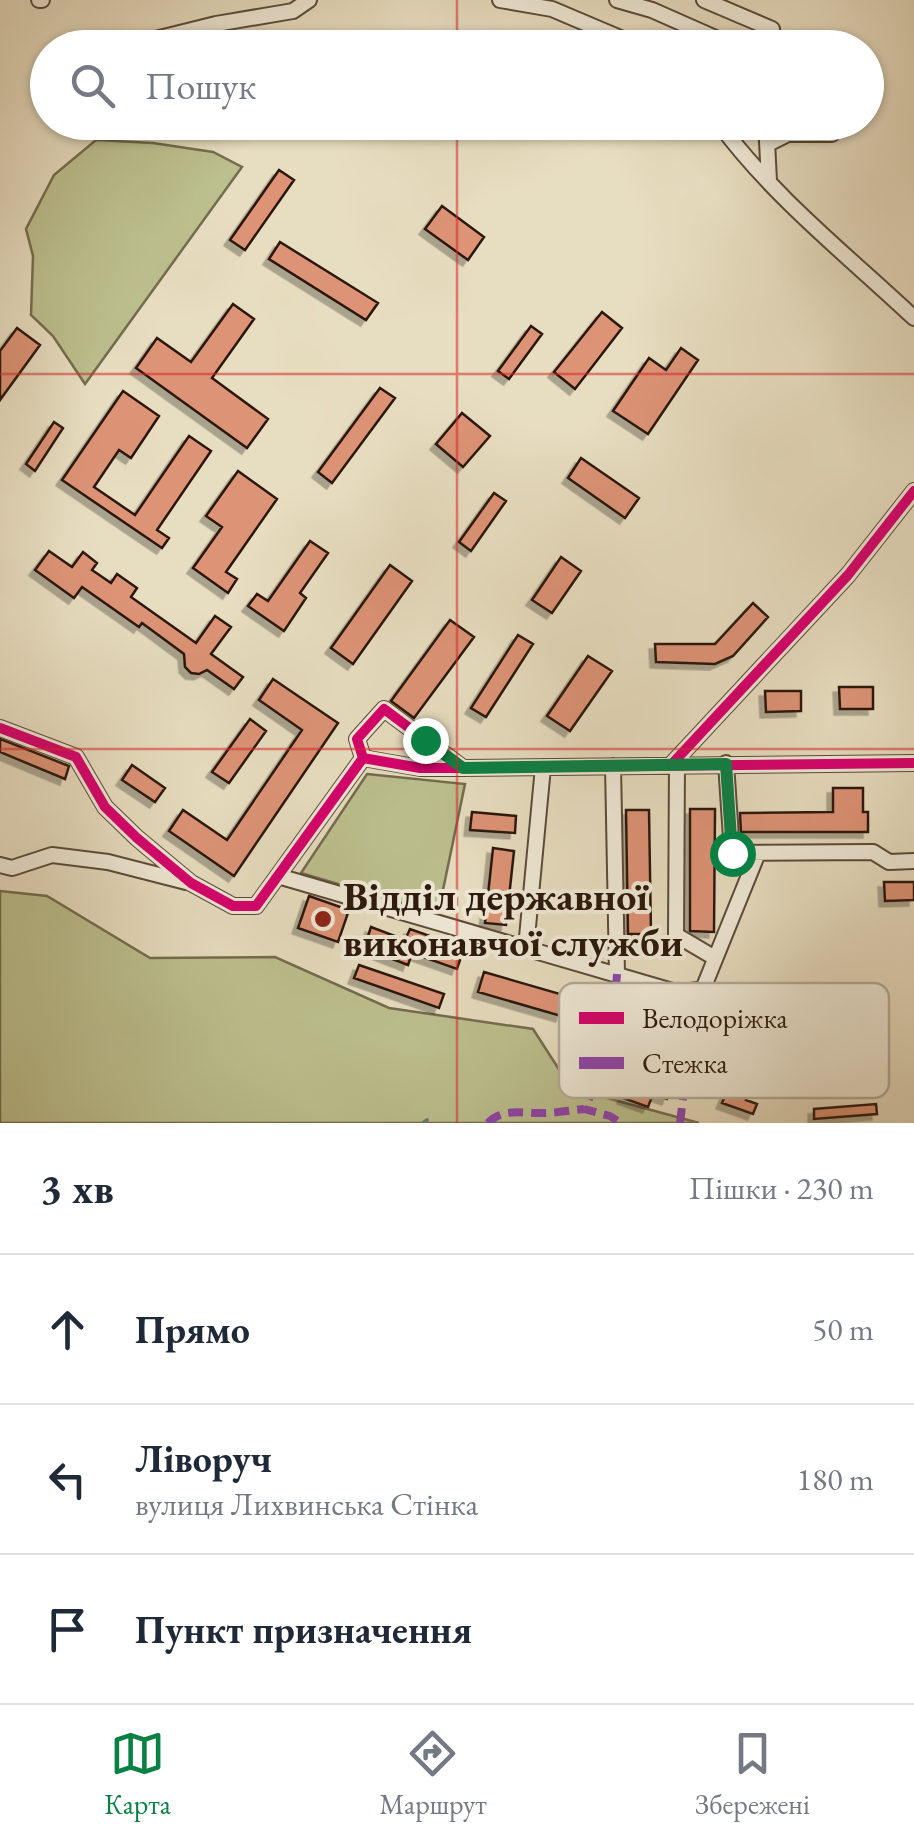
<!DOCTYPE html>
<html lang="uk">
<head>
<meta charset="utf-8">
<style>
	body { margin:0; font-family:"EB Garamond",serif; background:#f2f2f3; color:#1f2937 }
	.stop { position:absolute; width:30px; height:30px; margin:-22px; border:8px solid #0b8043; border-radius:50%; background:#fff }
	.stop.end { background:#0b8043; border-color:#fff; box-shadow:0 2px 10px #0008 }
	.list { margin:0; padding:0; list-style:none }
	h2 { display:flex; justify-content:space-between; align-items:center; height:130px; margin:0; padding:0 40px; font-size:42px }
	h2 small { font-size:32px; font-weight:400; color:#747a83 }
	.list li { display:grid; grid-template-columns:65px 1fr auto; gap:30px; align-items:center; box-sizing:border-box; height:150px; padding:0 40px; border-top:2px solid #e0e1e3 }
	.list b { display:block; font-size:38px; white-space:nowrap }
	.list p { margin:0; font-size:32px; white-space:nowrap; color:#747a83 }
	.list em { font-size:32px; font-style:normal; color:#747a83 }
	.icon { flex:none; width:55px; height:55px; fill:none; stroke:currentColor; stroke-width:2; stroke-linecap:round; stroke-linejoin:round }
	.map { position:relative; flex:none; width:914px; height:1123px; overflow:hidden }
	.search { position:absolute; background:#fff; box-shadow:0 2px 8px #0004; left:30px; right:30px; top:30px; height:110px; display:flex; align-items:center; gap:25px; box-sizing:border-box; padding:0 35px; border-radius:55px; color:#747a83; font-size:38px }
	.sheet { height:580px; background:#fff }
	nav { display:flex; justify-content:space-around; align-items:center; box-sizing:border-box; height:140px; border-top:2px solid #e0e1e3; background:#fff; font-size:28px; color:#747a83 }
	nav a { display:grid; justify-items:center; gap:5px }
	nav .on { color:#0b8043 }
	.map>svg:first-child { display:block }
	.green { fill:#bcbf8e; stroke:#746c4e; stroke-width:2.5 }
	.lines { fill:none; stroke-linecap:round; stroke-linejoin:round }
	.stream { stroke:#6c7b70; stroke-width:4 }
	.building { fill:#dd9376; stroke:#2c190d; stroke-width:2.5; filter:url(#shadow) }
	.minor-casing { stroke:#5b4a3a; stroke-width:18 }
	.minor { stroke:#efe9d6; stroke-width:14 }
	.quiet { stroke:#8e44ad; stroke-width:8; stroke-dasharray:15 8; stroke-linecap:butt }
	.cycleway-casing { stroke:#efe9d6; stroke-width:16 }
	.cycleway { stroke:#d6006c; stroke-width:10 }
	.route { stroke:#0b8043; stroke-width:12 }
	.grid { fill:none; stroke:#d62828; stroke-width:2.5; stroke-opacity:0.55 }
	.poi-dot { fill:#8f2418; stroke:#efe9d6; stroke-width:4 }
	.labels { text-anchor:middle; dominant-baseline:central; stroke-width:8; stroke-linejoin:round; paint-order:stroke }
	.poi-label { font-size:40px; font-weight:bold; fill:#2c190d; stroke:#efe9d6; text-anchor:start }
	.key { fill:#efe9d6; stroke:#b4ab9a; stroke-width:2.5 }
	.key-label { font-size:28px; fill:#2c190d }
</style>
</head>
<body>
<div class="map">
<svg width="914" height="1123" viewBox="0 0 914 1123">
	<defs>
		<filter id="shadow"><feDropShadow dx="-5.5" dy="5.5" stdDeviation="0" flood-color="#0004"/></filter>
	</defs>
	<rect width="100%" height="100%" fill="#e7ddc0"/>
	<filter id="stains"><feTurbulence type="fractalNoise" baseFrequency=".002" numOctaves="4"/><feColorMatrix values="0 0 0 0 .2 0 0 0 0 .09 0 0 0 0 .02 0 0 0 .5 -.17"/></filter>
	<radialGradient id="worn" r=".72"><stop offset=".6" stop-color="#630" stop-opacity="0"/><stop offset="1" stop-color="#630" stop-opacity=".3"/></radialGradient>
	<!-- green -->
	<path class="green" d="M96 140 153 143 213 152 242 167 85 384 53 336 31 315 33 256 26 229 54 175Z
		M367 774 465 784 438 914 301 873Z
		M0 891 47 896 150 958 275 957 389 1008 533 1029 560 1071 607 1098 699 1123H0Z"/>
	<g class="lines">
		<!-- stream -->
		<path class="stream" d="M423 1123 427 1120"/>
	</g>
	<!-- building -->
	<path class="building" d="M279 170 294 180 245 250 230 240Z
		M442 206 484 237 468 260 425 229Z
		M280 242 378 303 366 320 269 259Z
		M233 304 254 319 212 378 268 419 247 448 136 368 157 338 191 362Z
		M602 312 622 328 575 389 554 372Z
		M531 326 542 334 509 379 498 371Z
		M17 328 40 345 0 400V351Z
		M681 348 698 360 648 434 613 411 649 358 666 370Z
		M380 388 395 398 332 483 318 472Z
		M123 391 159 416 131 458 119 450 94 487 135 515 189 436 211 451 157 530 169 538 162 548 62 480Z
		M462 413 490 436 463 467 436 444Z
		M54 422 63 428 35 471 26 464Z
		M581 458 639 498 625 518 568 478Z
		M238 471 277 499 226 572 237 579 228 593 193 568 222 527 206 516Z
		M494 493 506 501 471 551 459 542Z
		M310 541 328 553 300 593 306 598 284 631 248 606 257 594 268 601Z
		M49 551 72 567 83 552 97 563 92 570 111 583 117 574 137 588 131 597 196 643 215 616 231 627 211 654 243 677 234 689 207 670 199 674 191 673 185 667 184 654 142 623 139 627 82 587 74 598 35 570Z
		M561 557 581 571 552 613 532 600Z
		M390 565 412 581 353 664 331 648Z
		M753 603 768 617 733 656 715 664 656 662 655 644H715Z
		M450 620 474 637 414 718 391 701Z
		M518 635 533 644 486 717 471 708Z
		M588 656 612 671 570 731 547 716Z
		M273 679 338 723 234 876 169 831 183 810 227 840 302 730 259 700Z
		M839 687H873V709H840Z
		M765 691H801V711L766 712Z
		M250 719 266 731 229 783 212 772Z
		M0 739 69 766 65 779 0 752Z
		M132 765 165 788 155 802 122 780Z
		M833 788H863V812H868V832H741L740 813 833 812Z
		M690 809H715L714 932 690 931Z
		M626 810H649L651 934H628Z
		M472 812 516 816 515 833 470 830Z
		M493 848 514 851 506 925 485 923Z
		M884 882H914V900L885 901Z
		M309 896 349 910 338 942 298 928Z
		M371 927 405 940 410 929 464 948 457 969 412 953 408 965 364 948Z
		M359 965 444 994 439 1008 354 978Z
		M484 972 567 996 561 1016 478 992Z
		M639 1054 670 1065 673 1058 681 1061 667 1099 653 1094 648 1107 623 1098Z
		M730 1084 750 1091 746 1100 757 1104 753 1114 722 1103Z
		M876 1104 877 1114 814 1119V1109Z"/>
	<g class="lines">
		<defs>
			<path id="minor" d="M39 0H42
				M500 0 552 9 644 48
				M617 0 652 10 738 48
				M704 0 772 29 765 48
				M119 48 216 24 293 11 309 0
				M718 122C772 196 847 255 914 318
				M766 122 769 181
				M768 144 788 134H832
				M0 728 76 757 105 807 137 838 191 883 233 906H256L363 758
				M726 763 732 853 873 852 889 862 914 861
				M672 764 848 575 914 491
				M677 764 676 935 715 958
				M613 766 617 974
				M463 768H420L363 758 357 739 384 709 463 768 914 763
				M0 865 12 868 52 855 108 862 186 882
				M278 876 679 993 703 989 758 853
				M526 948 543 767"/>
		</defs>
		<!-- minor casing -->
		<use href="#minor" class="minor-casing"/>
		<!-- minor -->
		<use href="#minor" class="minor"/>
		<!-- quiet -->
		<path class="quiet" d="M617 974 612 1037 599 1078 584 1109 610 1116 621 1123
			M488 1123C503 1107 524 1114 543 1113 557 1113 571 1110 584 1109
			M680 1123 683 1098 699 1042 703 989"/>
		<defs>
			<path id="cycleway" d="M0 728 76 757 105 807 137 838 191 883 233 906H256L363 758
				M672 764 848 575 914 491
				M463 768H420L363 758 357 739 384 709 463 768 914 763"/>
		</defs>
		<!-- cycleway casing -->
		<use href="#cycleway" class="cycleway-casing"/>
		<!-- cycleway -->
		<use href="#cycleway" class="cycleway"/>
	</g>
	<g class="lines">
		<!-- route -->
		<path class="route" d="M425 740 463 768 726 764 732 853"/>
	</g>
	<!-- grid -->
	<path class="grid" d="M457 0V48M457 122V1123M0 374H914M0 749H914"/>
	<!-- markers -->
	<circle class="poi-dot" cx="323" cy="919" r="10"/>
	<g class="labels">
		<!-- poi labels -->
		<g class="poi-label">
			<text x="343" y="896">Відділ державної<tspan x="343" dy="46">виконавчої служби</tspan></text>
		</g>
	</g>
	<!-- legend -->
	<rect x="559" y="983" width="330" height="115" rx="15" class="key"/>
	<rect x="579" y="1012" width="45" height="12" fill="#d6006c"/>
	<rect x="579" y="1057" width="45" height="12" fill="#8e44ad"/>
	<g class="key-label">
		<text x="642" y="1028">Велодоріжка</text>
		<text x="642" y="1073">Стежка</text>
	</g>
	<rect width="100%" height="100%" filter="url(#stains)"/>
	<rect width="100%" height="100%" fill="url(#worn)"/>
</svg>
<div class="stop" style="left:732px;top:853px"></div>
<div class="stop end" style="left:425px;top:740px"></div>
<div class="search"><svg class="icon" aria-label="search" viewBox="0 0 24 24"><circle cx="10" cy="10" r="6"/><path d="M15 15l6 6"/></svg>Пошук</div>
</div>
<section class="sheet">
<h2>3 хв<small>Пішки · 230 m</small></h2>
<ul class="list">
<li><svg class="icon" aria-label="ahead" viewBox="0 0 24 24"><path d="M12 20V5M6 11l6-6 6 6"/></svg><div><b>Прямо</b></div><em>50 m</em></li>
<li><svg class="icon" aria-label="left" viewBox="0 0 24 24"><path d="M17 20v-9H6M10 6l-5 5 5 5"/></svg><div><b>Ліворуч</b><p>вулиця Лихвинська Стінка</p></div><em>180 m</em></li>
<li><svg class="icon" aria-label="arrive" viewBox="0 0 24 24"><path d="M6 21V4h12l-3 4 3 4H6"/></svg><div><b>Пункт призначення</b></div></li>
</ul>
</section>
<nav>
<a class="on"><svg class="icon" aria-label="map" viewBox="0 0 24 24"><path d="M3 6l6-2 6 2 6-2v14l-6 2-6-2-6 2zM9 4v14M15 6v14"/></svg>Карта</a>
<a><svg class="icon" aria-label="directions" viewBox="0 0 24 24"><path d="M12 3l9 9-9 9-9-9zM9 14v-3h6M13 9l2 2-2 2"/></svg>Маршрут</a>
<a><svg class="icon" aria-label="saved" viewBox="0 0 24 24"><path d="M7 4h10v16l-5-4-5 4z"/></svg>Збережені</a>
</nav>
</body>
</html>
